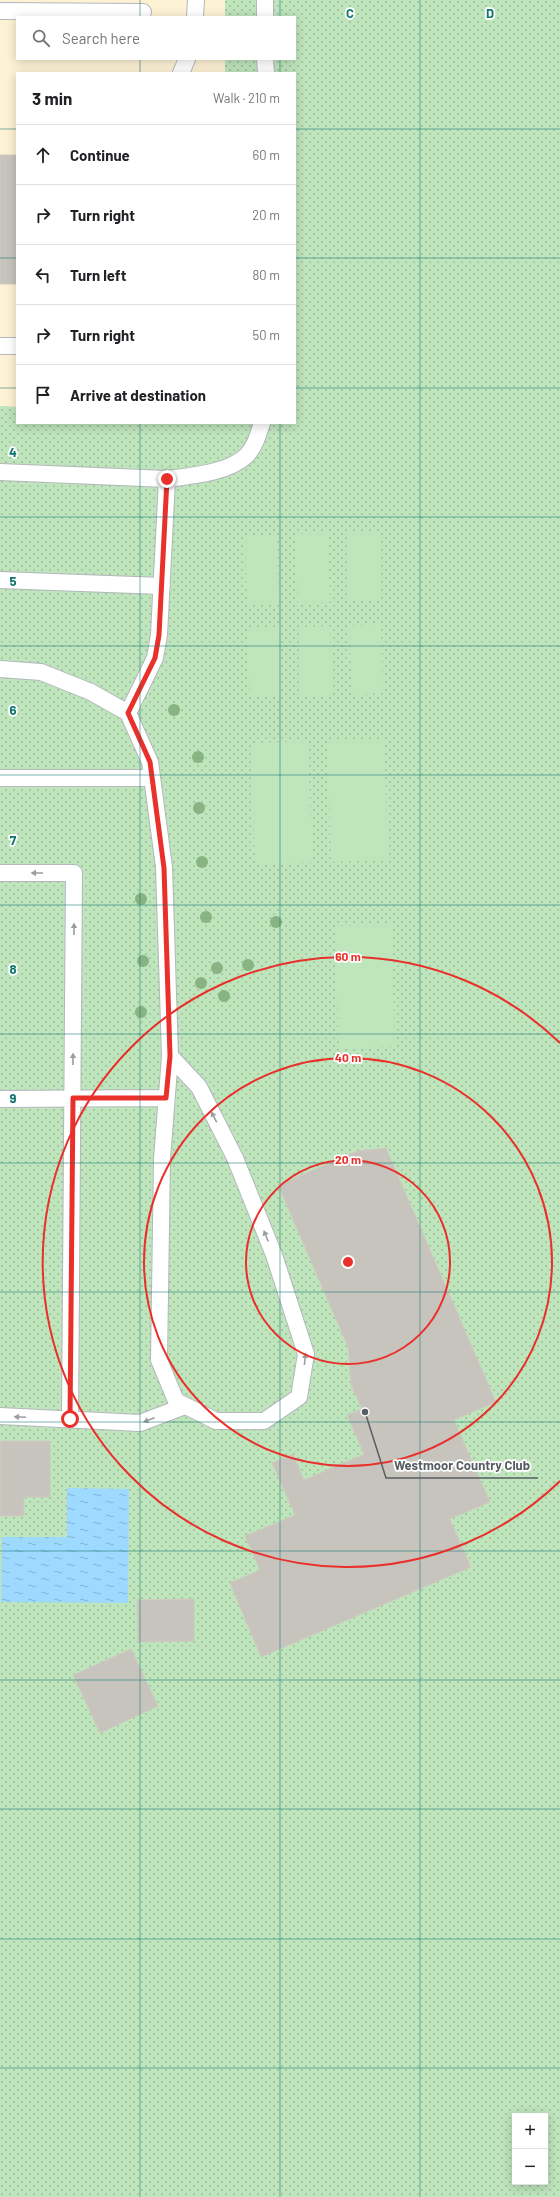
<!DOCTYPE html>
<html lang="en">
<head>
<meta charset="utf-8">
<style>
	body { margin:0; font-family:Barlow,sans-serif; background:#f2f2f2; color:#202124 }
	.controls { position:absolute; right:12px; bottom:12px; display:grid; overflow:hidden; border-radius:0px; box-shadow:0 2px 10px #0003 }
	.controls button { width:36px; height:36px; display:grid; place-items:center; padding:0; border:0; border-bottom:1px solid #e0e0e0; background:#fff; color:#202124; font:20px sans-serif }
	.stop { position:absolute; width:12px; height:12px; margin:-9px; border:3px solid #e9302b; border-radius:50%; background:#fff }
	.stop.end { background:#e9302b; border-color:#fff; box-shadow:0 1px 4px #0008 }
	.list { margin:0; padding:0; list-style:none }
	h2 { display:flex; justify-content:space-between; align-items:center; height:52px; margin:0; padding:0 16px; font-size:17px }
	h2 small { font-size:13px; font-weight:400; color:#757577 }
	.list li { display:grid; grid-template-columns:26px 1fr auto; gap:12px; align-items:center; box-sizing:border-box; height:60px; padding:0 16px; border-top:1px solid #e0e0e0 }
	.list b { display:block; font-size:15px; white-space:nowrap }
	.list em { font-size:13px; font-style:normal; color:#757577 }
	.icon { flex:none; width:22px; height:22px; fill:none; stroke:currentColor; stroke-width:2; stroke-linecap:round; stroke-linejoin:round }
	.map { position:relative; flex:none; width:560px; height:2197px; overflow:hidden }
	.search { position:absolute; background:#fff; box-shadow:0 2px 10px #0003; left:16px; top:16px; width:280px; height:44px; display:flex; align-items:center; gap:10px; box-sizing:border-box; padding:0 14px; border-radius:0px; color:#757577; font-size:15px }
	.panel { position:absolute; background:#fff; box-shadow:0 2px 10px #0003; left:16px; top:72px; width:280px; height:352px; border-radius:0px }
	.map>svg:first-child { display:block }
	.commercial { fill:#fef2d5 }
	.grass { fill:url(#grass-dots); fill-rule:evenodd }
	.garden { fill:#bfe5bd }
	.water { fill:url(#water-ripples) }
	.building { fill:#c7c4be; stroke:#d1cbbf }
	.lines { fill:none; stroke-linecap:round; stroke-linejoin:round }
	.service-casing { stroke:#b4b7bc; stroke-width:18 }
	.service { stroke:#fff; stroke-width:16 }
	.tree { fill:#88b382 }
	.oneway { fill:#9b9ea1 }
	.route { stroke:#e9302b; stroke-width:5 }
	.grid { fill:none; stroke:#0f766e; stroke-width:1; stroke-opacity:0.55 }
	.ring { fill:none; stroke:#e9302b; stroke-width:2 }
	.grid-label { font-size:13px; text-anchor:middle; font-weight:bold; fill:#0f766e; stroke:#fff; stroke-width:3.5; stroke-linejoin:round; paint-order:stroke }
	.centre { fill:#e9302b; stroke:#fff; stroke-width:2 }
	.ring-label { font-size:12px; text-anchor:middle; font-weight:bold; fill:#e9302b; stroke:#fff; stroke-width:3.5; stroke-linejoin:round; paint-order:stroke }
	.leader { fill:none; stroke:#595e62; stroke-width:1.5 }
	.callout-dot { fill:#595e62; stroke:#fff; stroke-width:1.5 }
	.callout-label { font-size:13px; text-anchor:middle; font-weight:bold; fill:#595e62; stroke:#fff; stroke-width:3.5; stroke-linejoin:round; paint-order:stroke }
</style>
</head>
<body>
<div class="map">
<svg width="560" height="2197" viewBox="0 0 560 2197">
	<defs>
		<pattern id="grass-dots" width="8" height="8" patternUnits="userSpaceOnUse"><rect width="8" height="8" fill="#bfe5bd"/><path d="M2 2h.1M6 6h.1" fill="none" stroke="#9ebd9d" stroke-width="1.8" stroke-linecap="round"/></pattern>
		<pattern id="water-ripples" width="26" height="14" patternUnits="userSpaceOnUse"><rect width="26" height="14" fill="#9edaff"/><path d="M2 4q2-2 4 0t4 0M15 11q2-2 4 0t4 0" fill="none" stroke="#84b4d2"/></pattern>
	</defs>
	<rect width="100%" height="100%" fill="#ede9e1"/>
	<!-- commercial -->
	<path class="commercial" d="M0 0H225V17H17V59H225V73H17V407L0 406Z"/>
	<!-- grass -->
	<path class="grass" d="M225 0H560V2197H0V406L17 407V423H295V73H225V59H295V17H225ZM515 2116H545V2182H515Z"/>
	<!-- garden -->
	<path class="garden" d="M379 532 381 601H349L347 533Z
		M328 533 330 602 298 603 296 534Z
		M277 535 279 603 247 604 245 536Z
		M381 625 383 693 352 695 349 626Z
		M330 626 332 695 301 696 299 627Z
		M279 628 281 696 250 697 248 629Z
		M384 739 388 860 331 862 328 741Z
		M308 741 312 862 255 864 251 743Z
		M391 925 395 1046 339 1048 335 926Z"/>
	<!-- water -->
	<path class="water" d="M67 1488 129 1489 128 1603 1 1602 2 1537H67Z"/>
	<!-- building -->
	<path class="building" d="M0 155H17V284H0Z
		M386 1148 496 1402 454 1420 490 1502 450 1519 471 1567 261 1657 230 1583 260 1570 245 1536 295 1515 272 1463 293 1454 304 1480 364 1454 347 1415 362 1409 351 1385 348 1347 278 1185 357 1151Z
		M0 1441H50V1497H24V1516H0Z
		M194 1599V1641L138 1642 137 1600Z
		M131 1649 158 1706 100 1733 73 1675Z"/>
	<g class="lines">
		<defs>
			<path id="service" d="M265 0V17
				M0 11 143 12
				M195 17 196 0
				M265 59 266 73
				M181 73 187 59
				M0 346H17
				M0 472 167 479
				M0 580 162 586
				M0 669 41 672 91 692 128 713 150 762 164 867 170 1056 162 1159 159 1360 176 1401 216 1421H264L299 1397 306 1354 274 1255 235 1158 199 1087 170 1056
				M128 713 155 658 159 635 167 479C191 476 228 473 246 456 255 447 258 435 262 423
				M0 778H152
				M0 873H74L70 1419
				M0 1099 166 1098
				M0 1416 140 1423 185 1406"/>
		</defs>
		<!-- service casing -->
		<use href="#service" class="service-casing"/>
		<!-- service -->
		<use href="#service" class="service"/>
	</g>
	<!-- trees -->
	<g class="tree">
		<circle cx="174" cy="710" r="6"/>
		<circle cx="198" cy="757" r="6"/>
		<circle cx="199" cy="808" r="6"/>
		<circle cx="202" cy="862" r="6"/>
		<circle cx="141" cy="899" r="6"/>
		<circle cx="206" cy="917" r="6"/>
		<circle cx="276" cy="922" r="6"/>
		<circle cx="143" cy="961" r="6"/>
		<circle cx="248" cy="965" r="6"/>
		<circle cx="217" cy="968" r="6"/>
		<circle cx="201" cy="983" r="6"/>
		<circle cx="224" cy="996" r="6"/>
		<circle cx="141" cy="1012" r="6"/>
	</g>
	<!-- one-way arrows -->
	<defs><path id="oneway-solid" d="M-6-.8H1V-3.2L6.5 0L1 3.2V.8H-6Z"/></defs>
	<g class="oneway">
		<use href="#oneway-solid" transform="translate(37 873) rotate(180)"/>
		<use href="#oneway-solid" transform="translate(74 929) rotate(-90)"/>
		<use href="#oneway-solid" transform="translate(73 1059) rotate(-90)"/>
		<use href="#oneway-solid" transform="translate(214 1117) rotate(-117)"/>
		<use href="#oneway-solid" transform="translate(266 1236) rotate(-112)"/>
		<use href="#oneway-solid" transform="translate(305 1359) rotate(-84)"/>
		<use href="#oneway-solid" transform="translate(20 1417) rotate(-177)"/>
		<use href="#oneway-solid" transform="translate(149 1420) rotate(159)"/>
	</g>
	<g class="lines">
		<!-- route -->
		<path class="route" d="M70 1419 73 1098H166L170 1056 164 868 150 762 128 713 155 658 159 635 167 479"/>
	</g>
	<!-- grid -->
	<path class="grid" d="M140 0V17M280 0V17M420 0V2197M140 59V73M280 59V73M0 129H17M295 129H560M0 258H17M295 258H560M0 388H17M295 388H560M140 423V2197M280 423V2197M0 517H560M0 646H560M0 775H560M0 905H560M0 1034H560M0 1163H560M0 1292H560M0 1422H560M0 1551H560M0 1680H560M0 1809H560M0 1939H560M0 2068H560"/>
	<!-- distance rings -->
	<g class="ring">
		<circle cx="348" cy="1262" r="102"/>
		<circle cx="348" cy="1262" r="204"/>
		<path d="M560 1481A305 305 0 1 1 560 1043"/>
	</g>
	<g class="grid-label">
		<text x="350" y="18">C</text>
		<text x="490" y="18">D</text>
		<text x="13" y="457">4</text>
		<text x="13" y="586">5</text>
		<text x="13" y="715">6</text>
		<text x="13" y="845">7</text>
		<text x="13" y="974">8</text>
		<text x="13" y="1103">9</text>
	</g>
	<circle cx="348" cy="1262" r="6" class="centre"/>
	<g class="ring-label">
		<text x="348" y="961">60 m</text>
		<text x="348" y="1062">40 m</text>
		<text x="348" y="1164">20 m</text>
	</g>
	<!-- callouts -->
	<path class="leader" d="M365 1412L386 1478H538"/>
	<circle class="callout-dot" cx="365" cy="1412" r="4"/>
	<g class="callout-label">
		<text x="462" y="1470">Westmoor Country Club</text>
	</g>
</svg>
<div class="controls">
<button>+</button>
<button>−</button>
</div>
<div class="stop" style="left:70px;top:1419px"></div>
<div class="stop end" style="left:167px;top:479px"></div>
<div class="search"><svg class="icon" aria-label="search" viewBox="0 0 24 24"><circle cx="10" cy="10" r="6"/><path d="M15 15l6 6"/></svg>Search here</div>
<section class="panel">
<h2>3 min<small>Walk · 210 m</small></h2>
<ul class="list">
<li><svg class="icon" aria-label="ahead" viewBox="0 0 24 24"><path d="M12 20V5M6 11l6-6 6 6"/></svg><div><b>Continue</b></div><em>60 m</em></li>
<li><svg class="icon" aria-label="right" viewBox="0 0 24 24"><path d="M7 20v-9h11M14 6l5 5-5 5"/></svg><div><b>Turn right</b></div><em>20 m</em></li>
<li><svg class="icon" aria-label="left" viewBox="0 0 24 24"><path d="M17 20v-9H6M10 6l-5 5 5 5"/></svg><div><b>Turn left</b></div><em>80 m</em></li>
<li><svg class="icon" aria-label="right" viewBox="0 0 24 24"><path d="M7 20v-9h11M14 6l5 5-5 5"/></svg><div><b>Turn right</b></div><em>50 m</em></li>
<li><svg class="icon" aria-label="arrive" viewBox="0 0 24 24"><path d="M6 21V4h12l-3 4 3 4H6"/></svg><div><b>Arrive at destination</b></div></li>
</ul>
</section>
</div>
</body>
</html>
